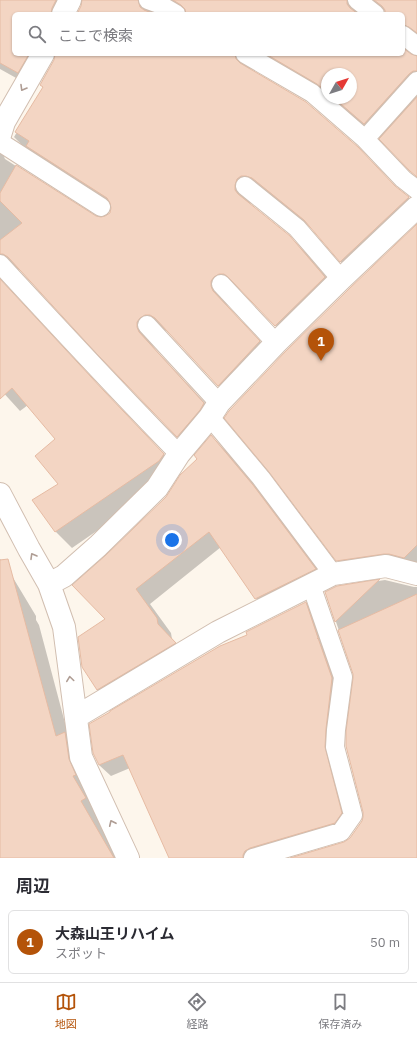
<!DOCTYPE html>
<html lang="ja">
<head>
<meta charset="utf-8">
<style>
	body { margin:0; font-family:"IBM Plex Sans","Noto Sans JP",sans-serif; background:#f2f2f3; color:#2b2b33 }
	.compass { position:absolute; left:321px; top:68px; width:36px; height:36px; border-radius:50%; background:#fff; box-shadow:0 1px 3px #0004; rotate:51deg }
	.you { position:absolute; left:172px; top:540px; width:14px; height:14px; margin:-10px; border:3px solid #fff; border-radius:50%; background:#1a73e8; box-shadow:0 0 0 6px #1a73e833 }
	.badge { display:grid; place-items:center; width:26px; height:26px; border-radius:50%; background:#b45309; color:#fff; font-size:13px; font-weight:700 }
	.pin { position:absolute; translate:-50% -33px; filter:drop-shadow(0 1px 2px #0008) }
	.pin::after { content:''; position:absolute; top:21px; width:14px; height:12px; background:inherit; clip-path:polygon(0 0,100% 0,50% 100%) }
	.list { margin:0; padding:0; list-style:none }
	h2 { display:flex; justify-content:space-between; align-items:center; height:52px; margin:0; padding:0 16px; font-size:17px }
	h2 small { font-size:13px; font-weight:400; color:#7c7c81 }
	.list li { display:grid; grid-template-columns:26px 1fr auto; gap:12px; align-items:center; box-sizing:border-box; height:64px; margin:0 8px 8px; padding:0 8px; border:1px solid #e1e1e2; border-radius:6px }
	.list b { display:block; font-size:15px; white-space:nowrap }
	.list p { margin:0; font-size:13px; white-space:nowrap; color:#7c7c81 }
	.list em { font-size:13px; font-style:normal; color:#7c7c81 }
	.icon { flex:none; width:22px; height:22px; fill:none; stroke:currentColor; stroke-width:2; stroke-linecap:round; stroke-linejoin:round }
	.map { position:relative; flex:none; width:417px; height:858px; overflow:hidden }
	.search { position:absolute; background:#fff; box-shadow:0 1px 3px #0004; left:12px; right:12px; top:12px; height:44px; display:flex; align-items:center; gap:10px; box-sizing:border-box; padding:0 14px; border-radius:6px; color:#7c7c81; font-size:15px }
	.sheet { height:124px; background:#fff }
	nav { display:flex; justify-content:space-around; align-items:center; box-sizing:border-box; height:56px; border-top:1px solid #e1e1e2; background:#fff; font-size:11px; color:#7c7c81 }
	nav a { display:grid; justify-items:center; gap:2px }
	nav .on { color:#b45309 }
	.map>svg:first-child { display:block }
	.shadow { fill:#0003; fill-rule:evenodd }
	.building { fill:#f3d5c3; stroke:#e6bba3 }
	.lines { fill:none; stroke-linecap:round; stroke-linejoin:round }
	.lane-casing { stroke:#d1beb0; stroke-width:20 }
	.street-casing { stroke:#d1beb0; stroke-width:24 }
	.lane { stroke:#fff; stroke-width:18 }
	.street { stroke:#fff; stroke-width:22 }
	.oneway { stroke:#af9d94 }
</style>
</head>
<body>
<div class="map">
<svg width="417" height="858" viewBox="0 0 417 858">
	<rect width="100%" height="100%" fill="#fdf6ec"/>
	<!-- shadow -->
	<path class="shadow" d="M0 0H417V41L408 50 409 54 417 57V177L381 140 331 98H351V74H327V95L252 65 250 70 409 198 417 206 357 278 341 262 314 230 269 194 263 191 250 201 251 205 289 236 306 253 341 294 292 342 243 291 241 290 235 289 226 303 229 308 276 358 234 401 167 331 162 330 152 344 155 349 220 419 194 452 97 352 20 270 15 269 0 254V123L3 154 5 159 95 217 101 218 111 213 113 207 30 153 14 137 44 88 41 85 56 58 53 59 34 88 0 69ZM83 4 78 14H154L157 8 180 10 187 14H363L381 8 386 12V14H403V54H14V14H73L80 5Z
		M417 226V572L353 576 337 560Z
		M0 281 119 408 179 470 175 477 72 548 56 532 34 500 59 484 68 450 28 405 20 411 0 389Z
		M211 436 225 450 267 500 329 583 270 613 256 598 221 547 150 604 171 633 172 639 189 657 111 704 97 690 107 619V556L167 498 199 459Z
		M0 559 3 561 36 616V620L39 625 69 738 121 858H0Z
		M385 580 414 587H417V858H294L344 843 350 839 362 822 364 817 354 674 326 593 337 587Z
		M306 603 317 614 343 690 336 759 353 825 255 851 239 858H170L130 768 111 776 99 765 248 636Z"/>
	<!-- building -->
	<path class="building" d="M0 0H56L52 8 51 14H14V54H29L18 73 0 63Z
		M82 0H138L140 7 144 10 155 14H77L81 6Z
		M173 0H347V4L350 8 358 14H186L185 9 181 5Z
		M374 0H417V33L409 27 403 25V14H385V10L382 6Z
		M403 48 411 54 417 56V71H413L409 74 364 124 334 98H351V74H327V92L317 84 266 54H403Z
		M55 54H235L236 59 240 63 306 102 358 147 395 186 409 197 340 262 304 220 252 178 246 176H241L237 179 235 185V190L238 194 290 236 325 277 275 326 228 277 224 274H219L214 277 211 281V286L213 291 260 341 218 386 155 318 150 315H145L140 318 137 322V327L139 332 204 403 200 410 177 437 96 353 8 257 3 254H0V240L22 223 0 201V193L16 165 96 216 101 217 105 216 110 213 111 208 110 203 107 198 26 146 29 141 15 132 43 87 40 85 54 60Z
		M417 97V177L410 171 379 139Z
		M417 224V545L404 558 389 554H384L336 561 269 472 224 418 229 411 285 352 350 288Z
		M0 279 104 391 164 454 159 461 55 532 32 500 58 484 35 456 55 439 12 388 0 399Z
		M211 435 253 485 316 569 255 599 209 532 136 589 157 618 158 624 176 643 97 690 82 667 78 637 105 619 72 585 106 555 166 497 180 475 197 459 194 455Z
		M8 559 56 736 65 732 69 759 76 775 73 776 86 798 81 801 114 858H0V560Z
		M380 579 335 622 325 592 337 586Z
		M417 594V858H290L344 842 350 838 362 821 363 817V812L346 746V731L353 678V674L338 630Z
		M306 602 318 638 317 639 318 638 332 678 326 729 325 747 342 813 335 823 250 848 245 851 243 855V858H169L123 755 99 765 93 753 89 724 110 712V711L220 646 247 635 246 632Z"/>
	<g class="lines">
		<defs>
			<path id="lane" d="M148 0 159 4 176 14
				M357 0 375 14
				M403 35 417 46
				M245 54 312 93 365 139 403 179 417 190
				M365 139 417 81
				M0 142 101 207
				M245 186 297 228 341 279
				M0 264C59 328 118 392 179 454
				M221 284 276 343
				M147 325 219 403
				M210 417 261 478 333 574
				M253 858 341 832 353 815 335 747 336 730 343 677 311 585"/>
			<path id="street" d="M63 14 70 0
				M0 135 4 122 43 54
				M0 494 29 549 49 584 64 627 81 757 128 858
				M49 584 64 576 98 546 157 488 179 454 210 417 219 403 276 343 341 279 417 207
				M76 717 218 632 333 574 386 566 417 574"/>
		</defs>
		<!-- lane casing -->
		<use href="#lane" class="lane-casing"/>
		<!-- street casing -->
		<use href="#street" class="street-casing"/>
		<!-- lane -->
		<use href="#lane" class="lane"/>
		<!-- street -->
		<use href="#street" class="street"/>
	</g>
	<!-- one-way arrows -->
	<defs><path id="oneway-chevron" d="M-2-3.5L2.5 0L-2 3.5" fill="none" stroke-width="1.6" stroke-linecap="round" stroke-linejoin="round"/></defs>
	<g class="oneway">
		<use href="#oneway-chevron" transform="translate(23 88) rotate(120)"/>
		<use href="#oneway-chevron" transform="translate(33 556) rotate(-120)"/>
		<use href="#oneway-chevron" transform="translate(70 679) rotate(-98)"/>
		<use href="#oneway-chevron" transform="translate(112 823) rotate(-115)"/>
	</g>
</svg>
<svg class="compass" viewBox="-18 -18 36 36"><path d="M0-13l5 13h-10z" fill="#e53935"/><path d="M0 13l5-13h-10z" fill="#7c7c81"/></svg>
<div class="you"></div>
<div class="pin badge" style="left:321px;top:361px">1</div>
<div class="search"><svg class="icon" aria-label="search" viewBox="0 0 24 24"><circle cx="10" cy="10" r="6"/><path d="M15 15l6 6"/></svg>ここで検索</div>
</div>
<section class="sheet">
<h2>周辺<small></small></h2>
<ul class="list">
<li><span class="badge">1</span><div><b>大森山王リハイム</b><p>スポット</p></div><em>50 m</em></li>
</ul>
</section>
<nav>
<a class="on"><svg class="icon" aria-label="map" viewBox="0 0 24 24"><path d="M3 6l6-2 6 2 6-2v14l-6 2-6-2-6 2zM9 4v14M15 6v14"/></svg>地図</a>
<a><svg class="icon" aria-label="directions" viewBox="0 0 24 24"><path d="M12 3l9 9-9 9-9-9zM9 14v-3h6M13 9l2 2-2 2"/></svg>経路</a>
<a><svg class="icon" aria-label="saved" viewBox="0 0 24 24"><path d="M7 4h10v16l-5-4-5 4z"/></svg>保存済み</a>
</nav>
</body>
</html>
